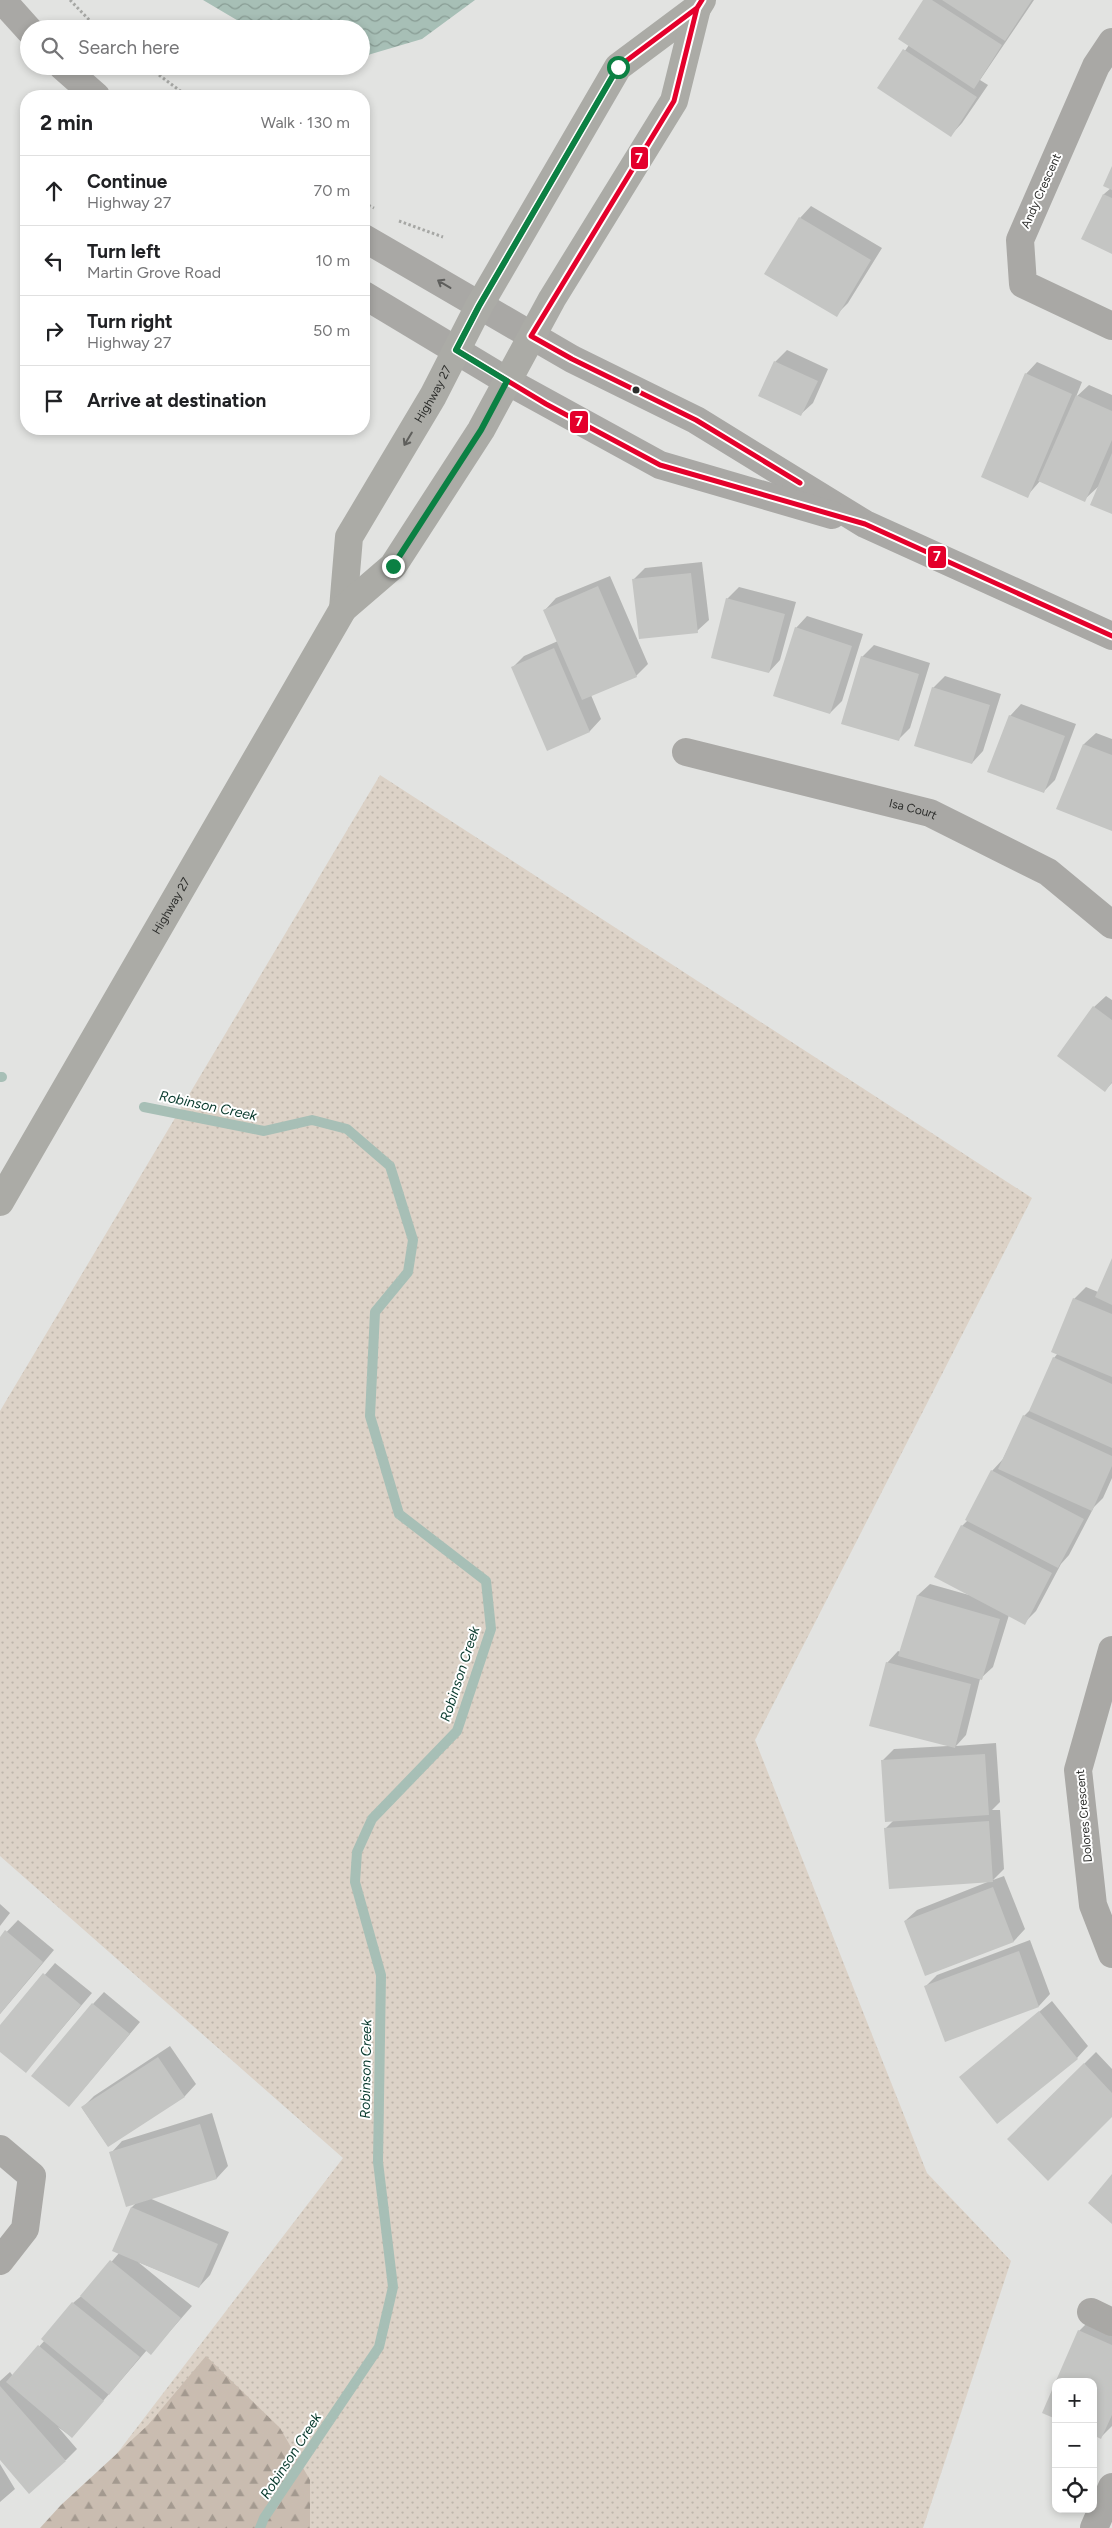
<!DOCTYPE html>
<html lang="en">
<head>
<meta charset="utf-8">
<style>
	body { margin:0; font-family:Figtree,sans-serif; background:#f2f2f2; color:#202124 }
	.controls { position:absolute; right:15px; bottom:15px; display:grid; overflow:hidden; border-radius:10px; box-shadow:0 2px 8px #0003 }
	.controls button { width:45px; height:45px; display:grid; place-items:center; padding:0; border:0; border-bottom:1px solid #e0e0e0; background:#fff; color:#202124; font:25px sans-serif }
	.stop { position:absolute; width:15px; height:15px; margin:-11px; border:4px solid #0b8043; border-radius:50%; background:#fff }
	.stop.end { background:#0b8043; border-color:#fff; box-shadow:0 1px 5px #0008 }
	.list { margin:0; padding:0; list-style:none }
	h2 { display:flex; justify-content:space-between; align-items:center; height:65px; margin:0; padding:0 20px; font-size:21px }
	h2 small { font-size:16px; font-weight:400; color:#757577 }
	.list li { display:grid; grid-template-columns:32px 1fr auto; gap:15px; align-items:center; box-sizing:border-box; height:70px; padding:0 20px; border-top:1px solid #e0e0e0 }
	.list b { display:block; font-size:19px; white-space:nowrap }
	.list p { margin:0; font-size:16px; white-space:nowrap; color:#757577 }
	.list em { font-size:16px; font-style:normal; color:#757577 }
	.icon { flex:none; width:28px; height:28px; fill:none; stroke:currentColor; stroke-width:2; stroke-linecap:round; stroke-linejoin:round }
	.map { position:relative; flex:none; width:1112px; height:2528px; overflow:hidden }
	.search { position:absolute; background:#fff; box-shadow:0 2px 8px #0003; left:20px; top:20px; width:350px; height:55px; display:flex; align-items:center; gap:12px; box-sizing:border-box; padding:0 18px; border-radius:28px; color:#757577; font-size:19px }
	.panel { position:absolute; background:#fff; box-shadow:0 2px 8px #0003; left:20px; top:90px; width:350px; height:345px; border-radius:20px }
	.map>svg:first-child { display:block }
	.green { fill:url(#green-dots) }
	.forest { fill:url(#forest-firs) }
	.water { fill:url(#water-waves) }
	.shadow { fill:#0003 }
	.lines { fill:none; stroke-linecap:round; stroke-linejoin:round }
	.stream { stroke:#a7bfb6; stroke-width:10 }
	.building { fill:#c4c5c3 }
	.path { stroke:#a6a7a4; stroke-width:3; stroke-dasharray:2.5 2.5; stroke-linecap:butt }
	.minor { stroke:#a9a8a5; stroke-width:28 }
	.major { stroke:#ababa6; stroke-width:28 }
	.bus-1-casing { stroke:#fff; stroke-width:9 }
	.bus-1 { stroke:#e4002b; stroke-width:5 }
	.oneway { stroke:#5e5e5c }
	.oneway2 { stroke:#5f5f5c }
	.route { stroke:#0b8043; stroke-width:6 }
	.bus-dot { fill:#2c2d2b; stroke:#fff; stroke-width:2 }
	.labels { text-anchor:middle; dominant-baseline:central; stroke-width:4; stroke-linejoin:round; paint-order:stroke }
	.street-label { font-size:12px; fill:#2c2d2b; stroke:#fff }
	.water-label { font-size:14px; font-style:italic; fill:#07392c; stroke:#fff }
	.line-badge { stroke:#fff; stroke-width:2 }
	.badge-label { font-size:14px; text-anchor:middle; font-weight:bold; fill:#fff }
</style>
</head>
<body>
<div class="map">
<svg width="1112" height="2528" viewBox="0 0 1112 2528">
	<defs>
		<pattern id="green-dots" width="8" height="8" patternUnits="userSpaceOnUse" patternTransform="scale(1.25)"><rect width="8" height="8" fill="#dcd2c7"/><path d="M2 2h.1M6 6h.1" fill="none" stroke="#bdb5ab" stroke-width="1.8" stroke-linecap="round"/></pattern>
		<pattern id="forest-firs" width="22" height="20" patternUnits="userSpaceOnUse" patternTransform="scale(1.25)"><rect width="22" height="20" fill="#c9bcb0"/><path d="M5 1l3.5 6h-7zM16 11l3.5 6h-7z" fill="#a3998f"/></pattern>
		<pattern id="water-waves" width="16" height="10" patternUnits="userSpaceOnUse" patternTransform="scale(1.25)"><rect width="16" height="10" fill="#a7bfb6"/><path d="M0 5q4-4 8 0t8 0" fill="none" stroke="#889c94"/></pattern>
	</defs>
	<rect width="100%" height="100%" fill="#e2e3e1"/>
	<!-- green -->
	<path class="green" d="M380 775 1032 1198 755 1740 927 2173 1011 2261 923 2528H60L343 2158 0 1856V1411Z"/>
	<!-- forest -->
	<path class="forest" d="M206 2356 280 2428 310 2480V2528H40L61 2505 148 2425Z"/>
	<!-- water -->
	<path class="water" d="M203 0H475L422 39 361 57V29H252Z"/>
	<!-- shadow -->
	<path class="shadow" d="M925 0H1034L980 80 988 85 962 123 951 135 879 88 909 45Z
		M1112 169V252L1083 238 1104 194 1111 188Z
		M811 206 882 248 848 303 836 315 800 218Z
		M787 350 828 369 813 403 801 414 775 362Z
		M1037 362 1082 382 1076 397 1089 385 1112 395V513L1100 485 1084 500 1040 481 1027 496 1026 374Z
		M702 562 709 620 697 631 633 580 645 568Z
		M610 576 648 664 636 676 591 695 601 719 590 731 548 749 513 667 524 656 558 641 545 610 556 598Z
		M739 587 796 602 780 660 769 672 727 599Z
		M807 616 863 634 842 701 830 713 796 628Z
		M874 645 930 663 910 728 898 740 862 657Z
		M945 676 1001 694 983 751 972 763 933 688Z
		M1021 704 1076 724 1055 780 1044 791 1010 716Z
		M1096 733 1112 739V830L1058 808 1084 744Z
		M1106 996 1112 1000V1083L1105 1090 1094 1007Z
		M1112 1261V1478L1103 1498 1094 1507 1069 1555 1061 1564 1036 1611 1024 1623 1009 1615 993 1667 980 1679 966 1735 956 1746 996 1743 1000 1802 992 1810H1000L1004 1869 993 1880 1004 1876 1025 1929 1014 1941 926 1975 905 1921 917 1910 990 1881 886 1828 894 1820 882 1761 894 1749 948 1746 887 1663 898 1651 901 1652 918 1595 930 1584 969 1595 962 1526 968 1520 992 1471 1003 1459 1024 1416 1031 1409 1054 1358 1058 1353 1074 1299 1086 1287 1098 1292Z
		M0 1904 10 1913 0 1926Z
		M18 1920 54 1950 0 2014V1939Z
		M1030 1940 1050 1994 1039 2006 926 1986 937 1975Z
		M55 1963 92 1993 26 2071 0 2050V2027Z
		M104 1992 140 2022 69 2106 93 2004Z
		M1052 2001 1088 2046 1077 2058 960 2078Z
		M170 2046 196 2084 185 2096 108 2146 82 2108 94 2096Z
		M1096 2052 1112 2069V2115L1009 2139Z
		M212 2113 228 2166 217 2178 149 2198 229 2232 210 2275 199 2287 138 2262 192 2306 151 2353 147 2350 72 2437 58 2427 77 2449 66 2460 0 2458V2381L10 2372 13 2376 45 2340 43 2339 73 2303 86 2292 119 2253 132 2207 137 2202 111 2153 122 2141Z
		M1091 2319 1112 2328V2426L1101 2437 1093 2382 1079 2331Z
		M0 2464 15 2489 0 2502Z"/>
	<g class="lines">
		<!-- stream -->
		<path class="stream" d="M0 1077H2
			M144 1107 264 1131 312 1120 347 1129 390 1166 413 1240 408 1272 375 1312 370 1416 399 1514 486 1581 491 1629 457 1731 372 1819 357 1852 355 1882 381 1975 378 2162 393 2287 379 2347 264 2518 260 2528"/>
	</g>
	<!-- building -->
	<path class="building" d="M923 0H932L1002 45 974 89 898 39Z
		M942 0H1032L1005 41Z
		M903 49 977 97 951 137 877 88Z
		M1112 166V190L1103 186Z
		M1103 194 1112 198V254L1081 239Z
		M799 217 871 260 837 317 764 274Z
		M774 361 818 381 801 416 758 396Z
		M1025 373 1072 394 1028 498 981 477Z
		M1076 395 1112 411V440L1085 502 1038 481Z
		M1112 453V514L1090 505Z
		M691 573 698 633 639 639 632 579Z
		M598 586 637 677 582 700 543 610Z
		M726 598 785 614 769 673 711 658Z
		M795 627 852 646 830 714 773 696Z
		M554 648 590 732 547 751 511 667Z
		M861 656 919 674 899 741 841 724Z
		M932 687 990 705 972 764 914 746Z
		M1009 715 1065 736 1044 793 987 772Z
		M1083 744 1112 755V831L1056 809Z
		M1093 1006 1112 1020V1082L1105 1092 1057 1056Z
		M1112 1258V1305L1095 1297Z
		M1073 1298 1112 1314V1377L1051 1352Z
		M1053 1357 1112 1384V1448L1029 1411Z
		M1023 1415 1112 1456V1466L1092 1511 998 1469Z
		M991 1470 1084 1519 1058 1568 965 1520Z
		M961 1525 1052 1573 1025 1625 934 1577Z
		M917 1595 1000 1619 982 1680 898 1656Z
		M886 1662 971 1684 955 1748 869 1726Z
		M985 1754 989 1815 885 1822 881 1760Z
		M989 1821 993 1882 889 1889 884 1828Z
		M993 1887 1014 1942 925 1976 904 1921Z
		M5 1930 43 1962 0 2014V1937Z
		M1019 1951 1039 2007 945 2042 924 1986Z
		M43 1973 81 2005 26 2073 0 2052V2025Z
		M92 2003 130 2034 69 2107 31 2076Z
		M1039 2011 1078 2059 997 2124 959 2077Z
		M158 2057 185 2097 108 2147 81 2107Z
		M1084 2063 1112 2093V2117L1048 2181 1007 2139Z
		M200 2124 217 2179 126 2207 109 2152Z
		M1112 2174V2224L1088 2203Z
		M131 2207 218 2244 199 2288 112 2251Z
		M110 2260 181 2318 151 2355 80 2296Z
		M72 2302 140 2357 109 2395 41 2339Z
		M1078 2330 1112 2345V2415L1101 2439 1093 2435V2382H1056V2419L1042 2413Z
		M38 2345 104 2401 72 2438 6 2382Z
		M0 2386 66 2461 29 2494 0 2460Z"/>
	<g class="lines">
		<!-- path -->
		<path class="path" d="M70 0 98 29
			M147 66 187 96
			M364 203 374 208
			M399 221 443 237"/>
		<!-- minor -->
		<g class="minor">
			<path d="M2 0 29 30"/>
			<path d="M1112 42 1096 66 1020 240 1023 284 1112 326"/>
			<path d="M62 66 96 96"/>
			<path d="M364 238 572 359 696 420 865 524 1112 636"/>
			<path d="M364 295 507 381 660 465 832 515"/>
			<path id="s1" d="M686 752 930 813 1048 872 1112 925"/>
			<path d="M1112 1650 1078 1770 1093 1905 1112 1954"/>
			<path d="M0 2149 32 2176 25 2229 0 2261"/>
			<path d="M1091 2312 1112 2322"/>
			<path d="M1094 2528 1112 2487"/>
		</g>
		<!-- major -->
		<g class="major">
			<path id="s2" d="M343 609 349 537 433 396 479 306 618 67 697 8"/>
			<path id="s3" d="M0 1202 343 609 393 566 481 430 552 299 674 101 697 8 702 0"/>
		</g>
		<defs>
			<path id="bus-1" d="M702 0 697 8 618 67 479 306 456 350 546 404 660 465 865 524 1112 636
				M702 0 697 8 674 101 531 336 572 359 696 420 800 483"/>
		</defs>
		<!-- bus-1 casing -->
		<use href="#bus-1" class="bus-1-casing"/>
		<!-- bus-1 -->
		<use href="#bus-1" class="bus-1"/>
	</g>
	<!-- one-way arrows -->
	<defs><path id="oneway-shaft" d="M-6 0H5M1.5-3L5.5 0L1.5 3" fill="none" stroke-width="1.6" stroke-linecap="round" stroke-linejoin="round" transform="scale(1.25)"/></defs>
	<use class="oneway" href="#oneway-shaft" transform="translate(444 284) rotate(-149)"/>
	<use class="oneway2" href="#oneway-shaft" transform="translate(408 439) rotate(121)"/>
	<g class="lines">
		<!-- route -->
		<path class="route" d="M393 566 481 430 507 381 456 350 479 306 618 67"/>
	</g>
	<!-- markers -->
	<circle class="bus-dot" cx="636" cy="390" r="4.5"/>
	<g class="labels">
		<!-- street labels -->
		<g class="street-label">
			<text transform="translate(1041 191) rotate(-66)">Andy Crescent</text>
			<text stroke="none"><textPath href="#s2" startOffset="238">Highway 27</textPath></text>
			<text stroke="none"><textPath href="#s1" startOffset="234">Isa Court</textPath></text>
			<text stroke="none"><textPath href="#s3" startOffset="342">Highway 27</textPath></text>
			<text transform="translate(1084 1816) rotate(-95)">Dolores Crescent</text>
		</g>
		<!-- water labels -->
		<g class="water-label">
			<text transform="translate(208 1106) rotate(12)">Robinson Creek</text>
			<text transform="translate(460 1674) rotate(-72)">Robinson Creek</text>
			<text transform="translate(366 2069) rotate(-89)">Robinson Creek</text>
			<text transform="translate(291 2456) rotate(-57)">Robinson Creek</text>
		</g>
	</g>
	<g class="line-badge">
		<rect x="630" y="146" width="19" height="24" rx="5" fill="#e4002b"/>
		<rect x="569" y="410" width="20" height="24" rx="5" fill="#e4002b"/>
		<rect x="927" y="545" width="20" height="24" rx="5" fill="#e4002b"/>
	</g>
	<g class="badge-label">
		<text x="639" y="163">7</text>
		<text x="579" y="426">7</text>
		<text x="937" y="561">7</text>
	</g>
</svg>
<div class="controls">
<button>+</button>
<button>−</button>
<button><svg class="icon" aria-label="locate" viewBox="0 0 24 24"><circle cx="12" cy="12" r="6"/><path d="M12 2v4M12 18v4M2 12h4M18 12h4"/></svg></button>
</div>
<div class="stop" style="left:618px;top:67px"></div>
<div class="stop end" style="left:393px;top:566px"></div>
<div class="search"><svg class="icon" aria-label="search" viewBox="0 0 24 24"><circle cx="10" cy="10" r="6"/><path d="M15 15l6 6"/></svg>Search here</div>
<section class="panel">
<h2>2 min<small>Walk · 130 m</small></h2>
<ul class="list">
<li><svg class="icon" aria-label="ahead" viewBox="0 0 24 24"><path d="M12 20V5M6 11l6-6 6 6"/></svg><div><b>Continue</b><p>Highway 27</p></div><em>70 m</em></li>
<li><svg class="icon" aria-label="left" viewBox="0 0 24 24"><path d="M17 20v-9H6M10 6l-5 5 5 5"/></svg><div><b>Turn left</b><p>Martin Grove Road</p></div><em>10 m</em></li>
<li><svg class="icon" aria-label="right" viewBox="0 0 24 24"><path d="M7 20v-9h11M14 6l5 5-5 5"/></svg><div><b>Turn right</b><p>Highway 27</p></div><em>50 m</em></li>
<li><svg class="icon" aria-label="arrive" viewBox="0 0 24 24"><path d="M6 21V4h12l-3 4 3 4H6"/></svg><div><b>Arrive at destination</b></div></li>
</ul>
</section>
</div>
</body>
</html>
